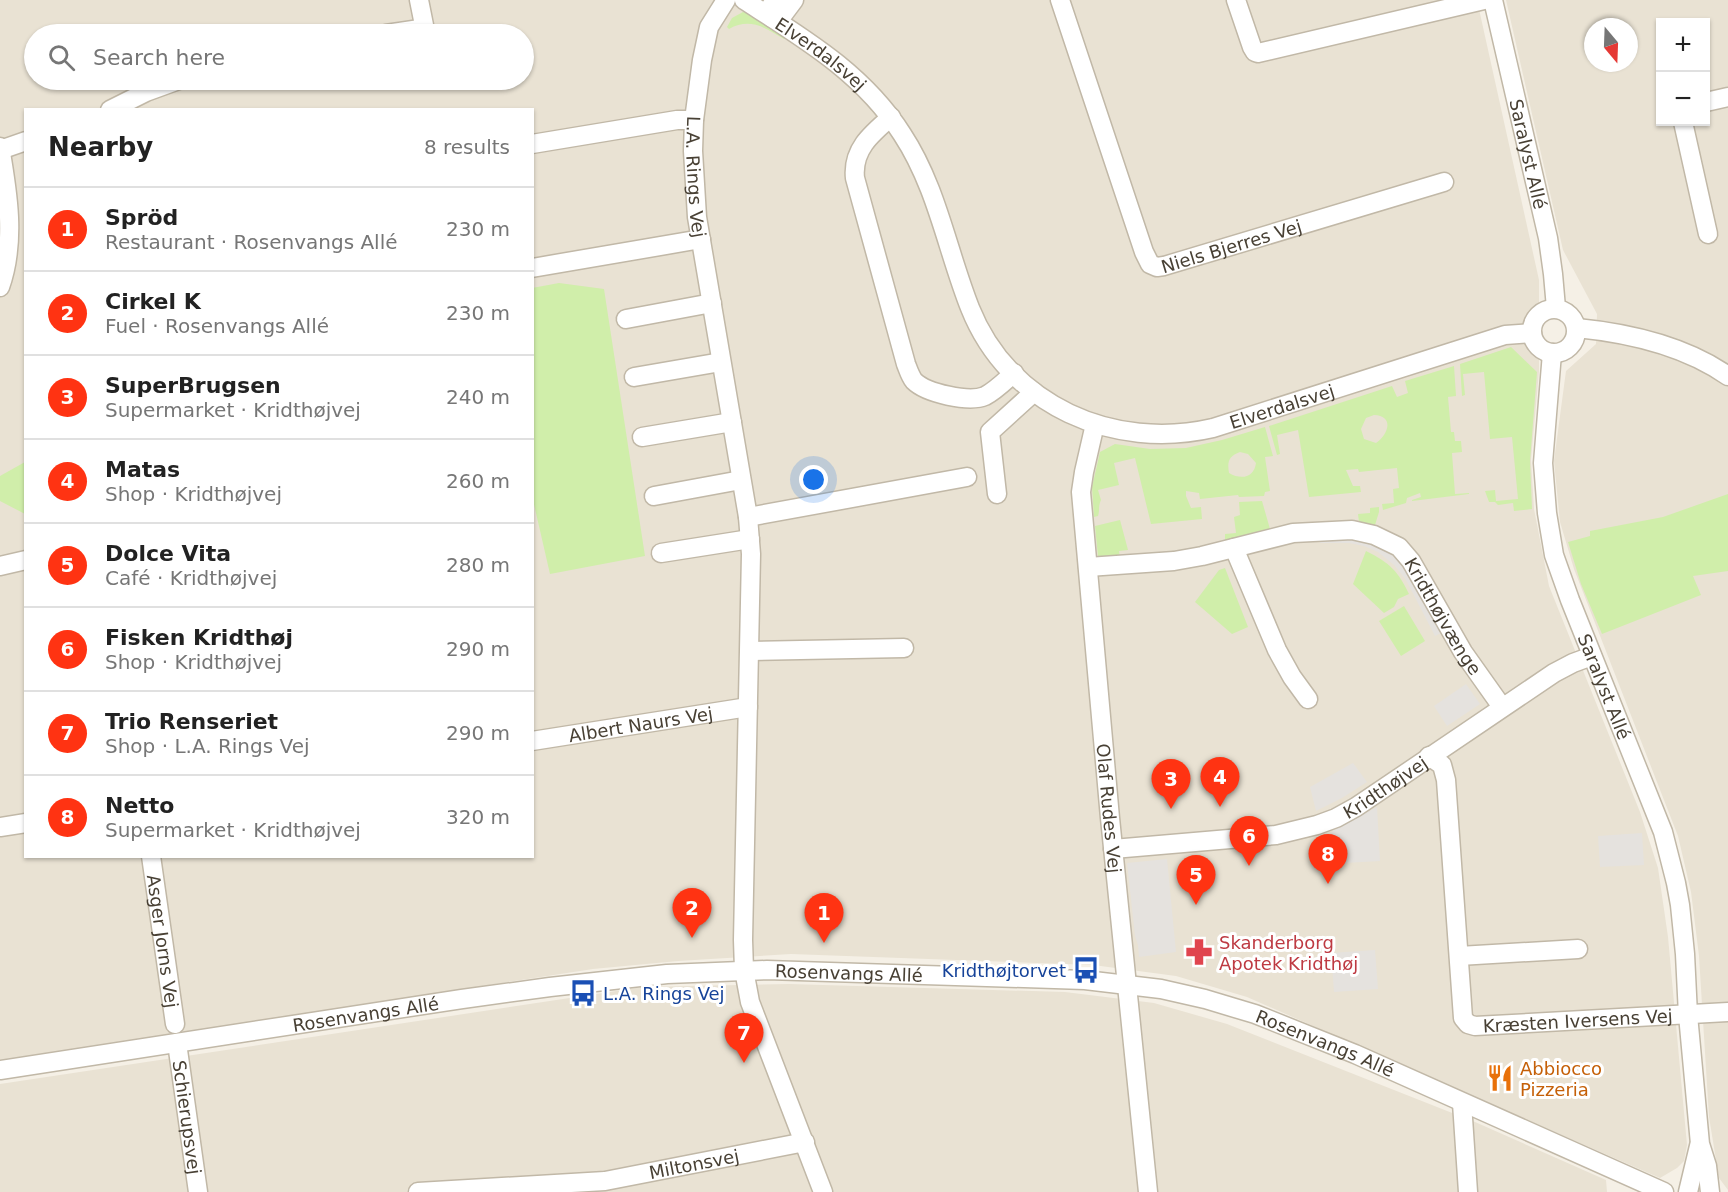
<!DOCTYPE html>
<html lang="en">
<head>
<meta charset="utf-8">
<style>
	body { margin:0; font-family:"DejaVu Sans",sans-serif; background:#f2f2f2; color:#222 }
	.controls { position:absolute; right:18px; top:18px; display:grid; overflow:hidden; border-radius:0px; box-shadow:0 2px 4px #0004 }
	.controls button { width:54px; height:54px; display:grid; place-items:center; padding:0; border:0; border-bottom:2px solid #e0e0e0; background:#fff; color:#222; font:30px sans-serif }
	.compass { position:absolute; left:1584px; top:18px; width:54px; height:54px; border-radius:50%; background:#fff; box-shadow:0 2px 4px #0004; rotate:161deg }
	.you { position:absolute; left:814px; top:480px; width:21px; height:21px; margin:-15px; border:4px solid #fff; border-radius:50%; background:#1a73e8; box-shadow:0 0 0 9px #1a73e833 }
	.badge { display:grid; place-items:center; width:39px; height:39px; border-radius:50%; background:#ff3312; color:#fff; font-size:20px; font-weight:700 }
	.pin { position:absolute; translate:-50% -50px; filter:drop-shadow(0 2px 3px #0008) }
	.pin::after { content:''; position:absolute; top:32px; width:21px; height:18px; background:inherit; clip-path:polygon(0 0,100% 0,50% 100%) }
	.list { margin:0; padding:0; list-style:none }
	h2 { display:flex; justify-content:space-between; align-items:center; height:78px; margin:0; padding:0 24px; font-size:26px }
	h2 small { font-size:20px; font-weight:400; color:#767676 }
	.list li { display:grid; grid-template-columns:39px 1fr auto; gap:18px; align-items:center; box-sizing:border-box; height:84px; padding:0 24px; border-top:2px solid #e0e0e0 }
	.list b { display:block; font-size:22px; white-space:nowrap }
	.list p { margin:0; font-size:20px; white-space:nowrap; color:#767676 }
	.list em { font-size:20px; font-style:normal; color:#767676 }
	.icon { flex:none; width:33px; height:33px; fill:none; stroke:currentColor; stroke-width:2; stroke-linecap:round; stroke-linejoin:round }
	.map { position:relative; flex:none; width:1728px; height:1192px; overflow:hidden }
	.search { position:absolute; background:#fff; box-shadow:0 2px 4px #0004; left:24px; top:24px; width:510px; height:66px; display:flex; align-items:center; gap:15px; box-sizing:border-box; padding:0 21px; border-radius:33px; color:#767676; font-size:22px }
	.panel { position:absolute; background:#fff; box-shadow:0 2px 4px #0004; left:24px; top:108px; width:510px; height:750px; border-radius:0px }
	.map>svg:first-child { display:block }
	.residential { fill:#e9e2d3; fill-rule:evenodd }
	.green { fill:#d0eeaa; fill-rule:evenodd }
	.parking { fill:#e5e2de }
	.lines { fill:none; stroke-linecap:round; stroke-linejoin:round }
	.minor-casing { stroke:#c1b8a7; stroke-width:21 }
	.minor { stroke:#fff; stroke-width:18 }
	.labels { text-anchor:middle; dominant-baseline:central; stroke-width:6; stroke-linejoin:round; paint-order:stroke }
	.street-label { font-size:18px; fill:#484034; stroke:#fff }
	.health-label { font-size:18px; fill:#be3a42; stroke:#fff; text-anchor:start }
	.transit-label { font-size:18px; fill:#164399; stroke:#fff; text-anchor:end }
	.food-label { font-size:18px; fill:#c56008; stroke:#fff; text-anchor:start }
</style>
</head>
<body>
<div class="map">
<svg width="1728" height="1192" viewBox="0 0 1728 1192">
	<rect width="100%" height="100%" fill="#f5f0e6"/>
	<!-- residential -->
	<path class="residential" d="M0 0H1477L1539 280V371L1531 460 1534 509 1549 586 1640 812 1658 868 1668 937 1687 1145 1684 1161 1677 1168 1660 1178 1247 997 1176 976 1093 965 791 954 678 961 593 969 0 1060ZM34 34H524V80H34ZM26 110H532V856H26Z
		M1506 0H1728V1190L1719 1178 1709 1117 1699 956 1691 892 1678 836 1574 569 1560 522 1554 461 1566 371 1596 344 1597 314 1563 250ZM1660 22H1706V122H1660ZM1593 27H1629V63H1593Z
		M789 984 1065 992 1154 1003 1227 1024 1475 1122 1606 1180 1607 1192H0V1084L643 987Z"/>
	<!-- green -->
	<path class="green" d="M743 12 748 13 786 36 784 39C766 28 750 17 729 29L727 27 732 18Z
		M559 283 604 289 645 556 550 574 533 500 532 288Z
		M1511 347 1537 372 1530 461 1532 509 1514 511 1513 503 1498 505 1495 502H1489L1485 491 1495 490 1496 501 1518 499 1512 437 1490 439 1484 372 1463 374 1465 395 1462 396 1460 364Z
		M1454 366 1456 396 1448 397 1451 432H1454L1455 441H1461L1462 452 1452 453 1455 494 1469 493V494L1412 501V500L1421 497 1420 493 1407 498 1406 503 1383 510 1382 504 1394 503 1393 489 1399 488 1397 468 1359 472 1358 469 1346 470 1353 486H1360L1361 492 1309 497 1298 430 1277 435 1280 454 1277 455 1269 426 1392 386 1397 397 1408 393 1405 381ZM1374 415C1395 416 1388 435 1376 443L1364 439 1361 429 1366 418Z
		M1265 427 1273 456 1265 457 1270 491 1265 492 1264 496 1239 497 1238 495 1200 499 1199 493 1186 491V496L1191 508 1201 507 1202 519 1151 524 1135 458 1114 463 1119 485 1098 490 1101 500C1098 506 1100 510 1098 516L1094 517 1092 487 1100 452 1115 444 1150 449 1186 448 1222 440ZM1240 452 1248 454 1256 463C1254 478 1241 480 1229 473 1227 461 1229 456 1240 452Z
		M25 462V514L0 501V476Z
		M1728 494V571L1693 576 1701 595 1602 634 1581 584 1568 542 1590 536V531L1663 517Z
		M1262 501 1270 529 1225 541V534L1236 533 1234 517 1240 515 1239 502Z
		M1379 507V512L1375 525 1359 522 1358 514 1370 513V508Z
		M1120 520 1128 550 1119 551 1120 558H1100L1098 556 1095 526Z
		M1366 551C1390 563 1398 571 1409 594L1398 599 1394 607 1384 613 1353 584Z
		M1225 568 1248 627 1232 634 1195 602 1219 570Z
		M1404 606 1425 641 1401 656 1379 621Z"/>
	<!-- parking -->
	<path class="parking" d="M1319 534 1365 536 1402 557 1445 631 1435 636 1406 580 1394 565 1378 552 1364 546 1349 543H1320Z
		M1466 684 1480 704 1447 726 1434 706Z
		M1353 763 1367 782 1342 798 1316 811 1310 787Z
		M1377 807 1380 861 1328 864 1327 851 1332 831Z
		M1642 833 1644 865 1600 867 1598 836Z
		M1167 859 1176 952 1139 957 1138 945 1135 936 1127 863Z
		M1375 950 1378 989 1334 992 1331 953Z"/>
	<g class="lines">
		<defs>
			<g id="minor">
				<path id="s1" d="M726 0 709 27 702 60 694 120 693 151 697 217 748 517 751 554 743 940 744 970 750 1002 823 1192"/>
				<path id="s2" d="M744 0C803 38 863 73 902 134 937 187 947 250 970 308 1009 406 1114 451 1213 428L1505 335 1532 333"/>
				<path d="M777 0 771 6 772 18 782 16 794 0"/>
				<path id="s3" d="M1060 0 1144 252 1150 264 1157 267 1164 266 1444 182"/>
				<path d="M1236 0 1252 47 1255 52 1258 53 1484 0"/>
				<path id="s4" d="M1493 0 1548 238 1553 274 1556 308"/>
				<path d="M386 34 420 29 424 25 419 0"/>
				<path d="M1706 102 1728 97"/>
				<path d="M110 110 146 92 179 80"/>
				<path d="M891 117C871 134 852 150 855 178L906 364C908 369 910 376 914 381 926 393 969 403 985 396 995 391 1005 381 1014 373"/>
				<path d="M1683 122 1708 234"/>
				<path d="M532 144 677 120H694"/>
				<path d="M0 147C8 193 16 242 0 287"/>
				<path d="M0 150 26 141"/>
				<path d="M532 268 701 239"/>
				<circle cx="1554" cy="331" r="22"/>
				<path d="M626 319 712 303"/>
				<path d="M1577 328C1628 333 1685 346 1728 376"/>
				<path id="s5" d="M1552 353 1543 463 1547 513 1554 555 1570 600 1663 832 1676 883 1680 905 1685 954 1688 1015 1700 1144 1707 1166 1710 1192"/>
				<path d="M634 377 721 362"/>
				<path id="s6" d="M1095 424 1084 472 1081 492 1110 818 1148 1192"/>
				<path d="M642 437 732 422"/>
				<path d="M997 494 990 432 1034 392"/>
				<path d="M654 496 741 480"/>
				<path d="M748 517 967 477"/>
				<path d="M1234 548 1277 650 1292 677 1308 699"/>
				<path d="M661 553 750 539"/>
				<path d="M0 566 26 560"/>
				<path id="s7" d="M1088 567 1174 561 1202 556 1293 533 1352 530 1374 535 1399 547 1411 561 1463 652 1502 707"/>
				<path d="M750 651 904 648"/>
				<path id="s8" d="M532 741 748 707"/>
				<path id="s9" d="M1429 756 1442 765 1446 780 1463 1018 1468 1024 1475 1026 1728 1012"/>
				<path d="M0 827 26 823"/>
				<path id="s10" d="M1113 849 1276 835 1317 825 1336 818 1356 807 1554 673 1573 663 1592 656"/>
				<path id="s11" d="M151 856 175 1024"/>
				<path d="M1459 956 1578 949"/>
				<path id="s12" d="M177 1043 198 1192"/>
				<path id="s13" d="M0 1070 462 999 550 987 667 974 767 970 1085 980 1161 989 1205 999 1255 1014 1355 1054 1664 1192"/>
				<path d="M1462 1103 1468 1192"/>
				<path id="s14" d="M418 1192 605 1181 805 1142"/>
				<path d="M1688 1192 1699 1146"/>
			</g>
		</defs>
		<!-- minor casing -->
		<use href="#minor" class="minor-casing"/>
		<!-- minor -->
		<use href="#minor" class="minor"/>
	</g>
	<!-- icons -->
	<defs>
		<symbol id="pharmacy-bare" viewBox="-9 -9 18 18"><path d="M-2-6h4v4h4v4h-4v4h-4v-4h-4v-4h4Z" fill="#e0444e" stroke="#fff" stroke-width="2.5" paint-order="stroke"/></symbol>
		<symbol id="bus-bare" viewBox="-9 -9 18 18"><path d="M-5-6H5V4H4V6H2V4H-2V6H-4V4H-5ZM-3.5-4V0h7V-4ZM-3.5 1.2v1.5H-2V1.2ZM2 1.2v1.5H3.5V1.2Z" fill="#1a4fb4" stroke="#fff" stroke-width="2.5" paint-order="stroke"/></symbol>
		<symbol id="restaurant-bare" viewBox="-9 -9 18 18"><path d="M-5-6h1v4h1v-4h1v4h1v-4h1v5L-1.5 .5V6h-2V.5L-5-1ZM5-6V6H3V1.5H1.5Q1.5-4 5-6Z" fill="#e8710a" stroke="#fff" stroke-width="2.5" paint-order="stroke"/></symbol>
	</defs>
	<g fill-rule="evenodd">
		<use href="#pharmacy-bare" x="1180" y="933" width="38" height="38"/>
		<use href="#bus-bare" x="1067" y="951" width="38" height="38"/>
		<use href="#bus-bare" x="564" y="974" width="38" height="38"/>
		<use href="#restaurant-bare" x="1481" y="1059" width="38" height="38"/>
	</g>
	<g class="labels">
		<!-- street labels -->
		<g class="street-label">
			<text stroke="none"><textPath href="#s2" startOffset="94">Elverdalsvej</textPath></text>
			<text stroke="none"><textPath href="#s4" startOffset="158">Saralyst Allé</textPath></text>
			<text stroke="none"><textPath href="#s1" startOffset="183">L.A. Rings Vej</textPath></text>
			<text stroke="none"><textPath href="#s3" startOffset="364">Niels Bjerres Vej</textPath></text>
			<text stroke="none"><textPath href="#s2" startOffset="764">Elverdalsvej</textPath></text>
			<text stroke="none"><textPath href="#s7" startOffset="400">Kridthøjvænge</textPath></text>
			<text stroke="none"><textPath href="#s5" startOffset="344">Saralyst Allé</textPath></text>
			<text stroke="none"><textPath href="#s8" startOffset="110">Albert Naurs Vej</textPath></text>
			<text stroke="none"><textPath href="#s10" startOffset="284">Kridthøjvej</textPath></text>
			<text stroke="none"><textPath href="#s6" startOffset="387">Olaf Rudes Vej</textPath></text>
			<text stroke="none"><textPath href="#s11" startOffset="86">Asger Jorns Vej</textPath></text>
			<text stroke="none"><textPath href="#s13" startOffset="856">Rosenvangs Allé</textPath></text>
			<text stroke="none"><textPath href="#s13" startOffset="370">Rosenvangs Allé</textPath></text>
			<text stroke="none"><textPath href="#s9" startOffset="388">Kræsten Iversens Vej</textPath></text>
			<text stroke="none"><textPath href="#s13" startOffset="1342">Rosenvangs Allé</textPath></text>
			<text stroke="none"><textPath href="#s12" startOffset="75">Schierupsvej</textPath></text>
			<text stroke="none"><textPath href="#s14" startOffset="278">Miltonsvej</textPath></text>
		</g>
		<!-- health labels -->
		<g class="health-label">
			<text x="1219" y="942">Skanderborg<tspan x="1219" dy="21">Apotek Kridthøj</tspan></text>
		</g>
		<!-- transit labels -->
		<g class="transit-label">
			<text x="1066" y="970">Kridthøjtorvet</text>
			<text x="603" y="993" text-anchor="start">L.A. Rings Vej</text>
		</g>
		<!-- food labels -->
		<g class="food-label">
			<text x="1520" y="1068">Abbiocco<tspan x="1520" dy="21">Pizzeria</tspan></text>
		</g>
	</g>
</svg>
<div class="controls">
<button>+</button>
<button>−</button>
</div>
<svg class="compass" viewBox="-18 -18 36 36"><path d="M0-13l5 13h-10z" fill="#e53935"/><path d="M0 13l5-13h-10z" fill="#767676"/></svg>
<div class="you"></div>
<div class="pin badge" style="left:824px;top:943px">1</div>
<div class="pin badge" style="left:692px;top:938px">2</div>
<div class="pin badge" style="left:1171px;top:809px">3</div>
<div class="pin badge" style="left:1220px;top:807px">4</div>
<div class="pin badge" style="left:1196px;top:905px">5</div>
<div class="pin badge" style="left:1249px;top:866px">6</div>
<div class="pin badge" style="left:744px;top:1063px">7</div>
<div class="pin badge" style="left:1328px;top:884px">8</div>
<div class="search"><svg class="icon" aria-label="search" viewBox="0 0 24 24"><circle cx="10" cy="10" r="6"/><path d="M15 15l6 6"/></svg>Search here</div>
<section class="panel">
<h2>Nearby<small>8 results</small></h2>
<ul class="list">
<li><span class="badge">1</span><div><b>Spröd</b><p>Restaurant · Rosenvangs Allé</p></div><em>230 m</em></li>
<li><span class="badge">2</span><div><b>Cirkel K</b><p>Fuel · Rosenvangs Allé</p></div><em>230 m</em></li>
<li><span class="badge">3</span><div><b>SuperBrugsen</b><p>Supermarket · Kridthøjvej</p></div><em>240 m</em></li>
<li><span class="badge">4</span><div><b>Matas</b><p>Shop · Kridthøjvej</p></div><em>260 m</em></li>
<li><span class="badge">5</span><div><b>Dolce Vita</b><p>Café · Kridthøjvej</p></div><em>280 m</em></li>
<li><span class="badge">6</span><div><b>Fisken Kridthøj</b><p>Shop · Kridthøjvej</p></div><em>290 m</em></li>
<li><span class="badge">7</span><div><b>Trio Renseriet</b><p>Shop · L.A. Rings Vej</p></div><em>290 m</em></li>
<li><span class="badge">8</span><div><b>Netto</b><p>Supermarket · Kridthøjvej</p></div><em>320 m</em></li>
</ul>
</section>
</div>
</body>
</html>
